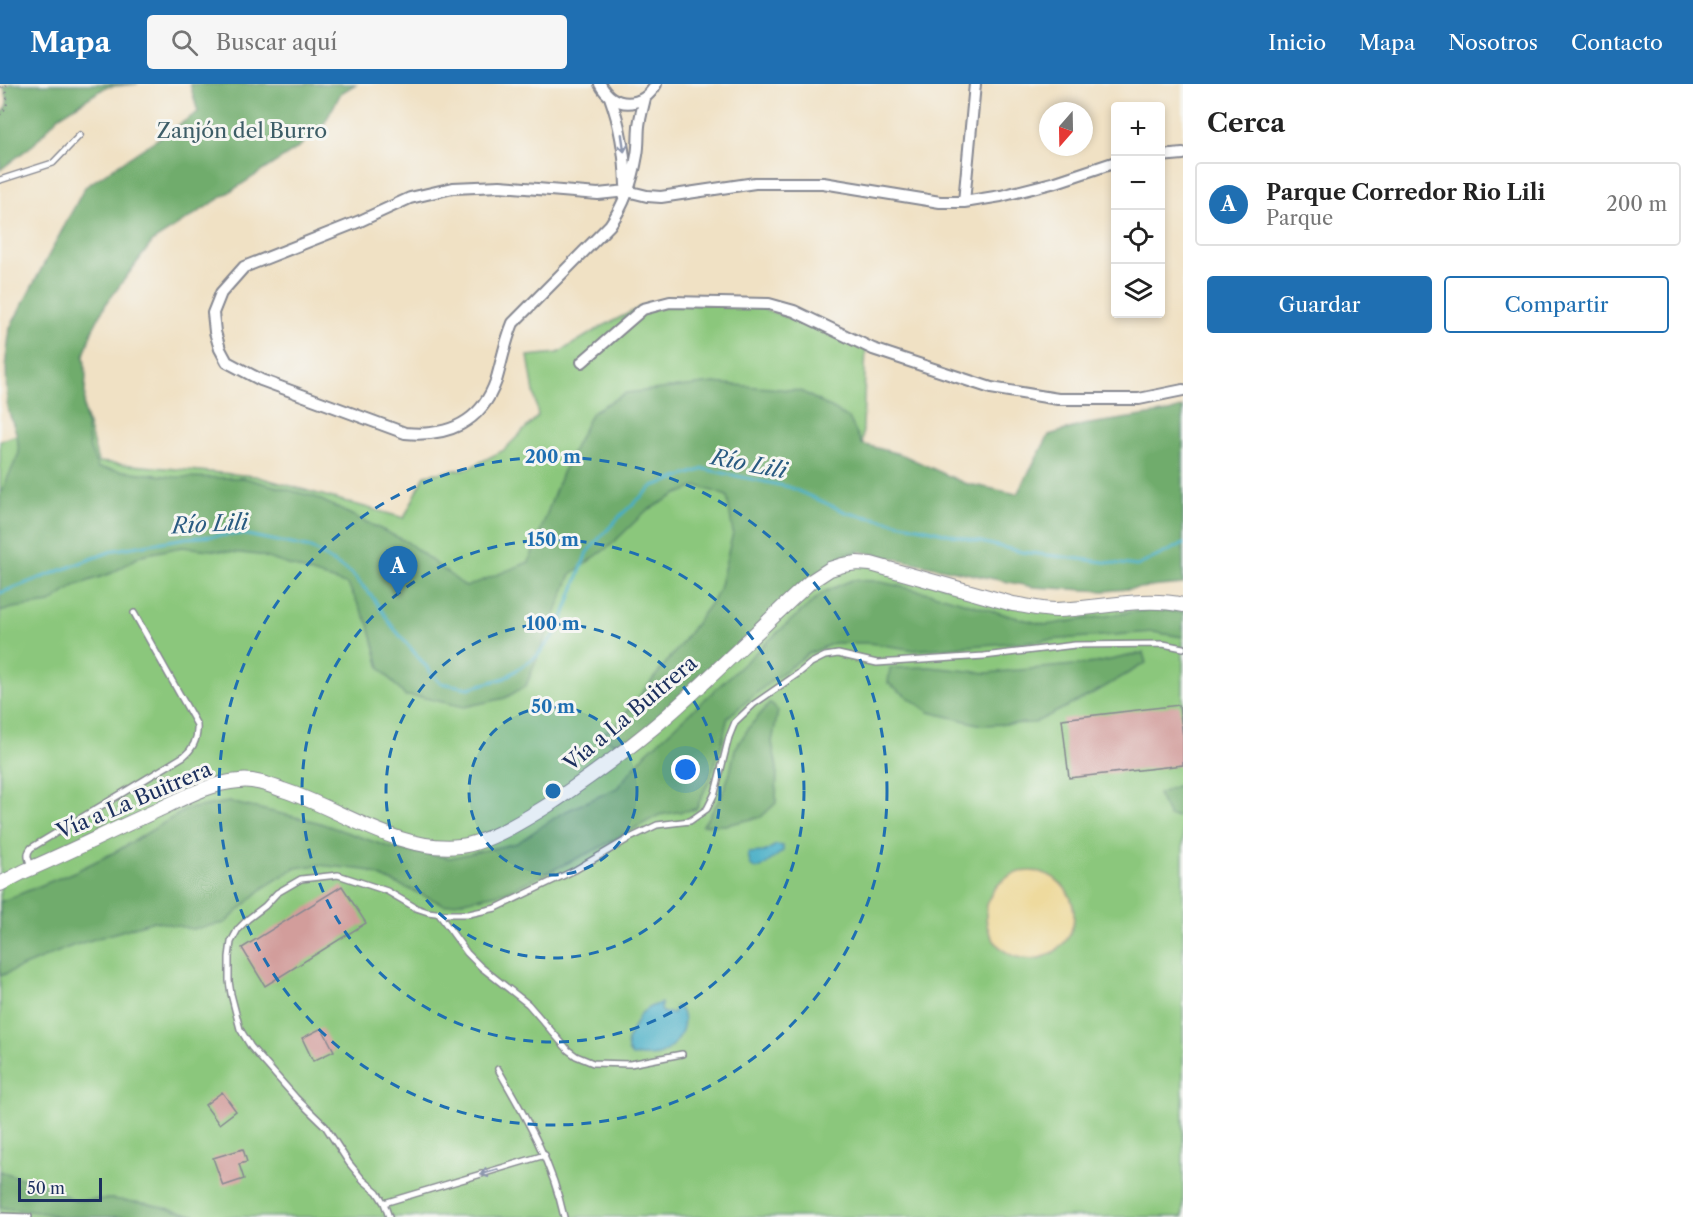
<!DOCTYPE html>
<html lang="es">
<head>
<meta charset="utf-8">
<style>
	body { margin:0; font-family:"Libre Caslon Text",serif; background:#f6f6f6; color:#222 }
	.controls { position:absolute; right:18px; top:18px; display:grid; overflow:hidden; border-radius:6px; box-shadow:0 3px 9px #0003 }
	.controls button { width:54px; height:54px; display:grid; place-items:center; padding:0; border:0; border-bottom:2px solid #e0e0e0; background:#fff; color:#222; font:30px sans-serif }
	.compass { position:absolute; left:1039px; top:18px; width:54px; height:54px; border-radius:50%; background:#fff; box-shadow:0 3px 9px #0003; rotate:200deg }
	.scale { position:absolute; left:18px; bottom:15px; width:84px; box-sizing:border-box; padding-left:6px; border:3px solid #1b2f5e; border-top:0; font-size:16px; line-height:21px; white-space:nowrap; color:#1b2f5e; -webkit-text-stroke:4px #f6f6f2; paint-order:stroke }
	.you { position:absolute; left:686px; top:686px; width:21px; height:21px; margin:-15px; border:4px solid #fff; border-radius:50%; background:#1a73e8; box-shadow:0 0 0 9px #1a73e833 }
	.badge { display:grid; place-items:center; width:39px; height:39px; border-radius:50%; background:#1f6fb2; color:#fff; font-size:20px; font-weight:700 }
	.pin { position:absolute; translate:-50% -50px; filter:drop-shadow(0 2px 3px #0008) }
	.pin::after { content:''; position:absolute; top:32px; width:21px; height:18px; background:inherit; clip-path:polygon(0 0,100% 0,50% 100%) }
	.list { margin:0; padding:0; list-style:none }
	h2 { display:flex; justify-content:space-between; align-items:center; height:78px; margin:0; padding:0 24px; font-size:26px }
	h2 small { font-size:20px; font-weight:400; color:#767676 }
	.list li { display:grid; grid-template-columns:39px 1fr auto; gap:18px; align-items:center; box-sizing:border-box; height:84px; margin:0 12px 12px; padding:0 12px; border:2px solid #e0e0e0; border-radius:6px }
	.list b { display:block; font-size:22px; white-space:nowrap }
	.list p { margin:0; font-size:20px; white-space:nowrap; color:#767676 }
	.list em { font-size:20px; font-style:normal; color:#767676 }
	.actions { display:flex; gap:12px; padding:18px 24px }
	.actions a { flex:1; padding:14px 0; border:2px solid #1f6fb2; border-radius:6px; text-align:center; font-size:21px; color:#1f6fb2 }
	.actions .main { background:#1f6fb2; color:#fff }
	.icon { flex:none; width:33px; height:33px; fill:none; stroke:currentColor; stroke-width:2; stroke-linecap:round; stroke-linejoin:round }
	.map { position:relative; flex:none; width:1183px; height:1133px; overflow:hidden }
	header { display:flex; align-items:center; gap:36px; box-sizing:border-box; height:84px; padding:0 30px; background:#1f6fb2; color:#fff }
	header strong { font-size:28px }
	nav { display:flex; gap:33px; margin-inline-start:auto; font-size:21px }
	.search { width:420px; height:54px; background:#f6f6f6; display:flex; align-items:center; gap:15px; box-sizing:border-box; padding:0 21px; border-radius:6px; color:#767676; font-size:22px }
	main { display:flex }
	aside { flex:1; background:#fff }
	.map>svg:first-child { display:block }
	.green { fill:#8bc77c; stroke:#537b6d; stroke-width:1.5 }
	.forest { fill:#70ac6c; stroke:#466e65; stroke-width:1.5 }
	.sand { fill:#eeda9e; stroke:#84847e; stroke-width:1.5 }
	.water { fill:#46aec6; stroke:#306e92; stroke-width:1.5 }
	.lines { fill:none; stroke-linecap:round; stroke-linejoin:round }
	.stream { stroke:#46aec6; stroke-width:3 }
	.building { fill:#d29d9b }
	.service-casing { stroke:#868891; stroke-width:8 }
	.minor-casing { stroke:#868891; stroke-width:14 }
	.tertiary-casing { stroke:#868891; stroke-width:16 }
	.path { stroke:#868891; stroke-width:2; stroke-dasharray:1.5 4.5; stroke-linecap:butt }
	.service { stroke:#fff; stroke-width:5 }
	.minor { stroke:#fff; stroke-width:10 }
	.tertiary { stroke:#fff; stroke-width:14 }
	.oneway { stroke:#8d97ae }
	.ring { fill:none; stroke:#1f6fb2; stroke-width:3; stroke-dasharray:10 8 }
	.labels { text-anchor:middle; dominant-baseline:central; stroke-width:6; stroke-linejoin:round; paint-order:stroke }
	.park-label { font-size:21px; fill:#3d5d67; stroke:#f6f6f2 }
	.street-label { font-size:21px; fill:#1b2f5e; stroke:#f6f6f2 }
	.water-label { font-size:22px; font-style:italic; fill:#2a5b82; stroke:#f6f6f2 }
	.centre { fill:#1f6fb2; stroke:#f6f6f2; stroke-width:3 }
	.ring-label { font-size:18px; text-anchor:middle; font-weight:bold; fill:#1f6fb2; stroke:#f6f6f2; stroke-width:6; stroke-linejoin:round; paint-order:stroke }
</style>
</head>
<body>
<header>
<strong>Mapa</strong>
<div class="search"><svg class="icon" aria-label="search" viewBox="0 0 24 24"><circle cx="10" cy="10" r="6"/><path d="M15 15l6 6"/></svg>Buscar aquí</div>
<nav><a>Inicio</a><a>Mapa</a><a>Nosotros</a><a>Contacto</a></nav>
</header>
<main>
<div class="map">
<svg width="1183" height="1133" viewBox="0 0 1183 1133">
	<rect width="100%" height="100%" fill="#f6f6f2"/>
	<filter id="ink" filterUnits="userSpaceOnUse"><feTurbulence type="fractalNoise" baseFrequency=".0167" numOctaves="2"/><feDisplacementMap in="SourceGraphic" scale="12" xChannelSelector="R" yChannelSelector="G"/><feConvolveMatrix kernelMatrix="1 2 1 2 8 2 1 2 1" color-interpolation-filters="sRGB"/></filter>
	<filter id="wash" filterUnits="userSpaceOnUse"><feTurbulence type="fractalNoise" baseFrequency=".008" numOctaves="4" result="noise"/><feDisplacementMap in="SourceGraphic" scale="24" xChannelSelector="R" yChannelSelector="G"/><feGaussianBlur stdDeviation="1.35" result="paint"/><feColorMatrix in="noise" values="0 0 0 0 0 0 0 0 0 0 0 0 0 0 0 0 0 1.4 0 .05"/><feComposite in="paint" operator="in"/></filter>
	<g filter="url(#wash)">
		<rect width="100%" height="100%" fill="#f0e1c4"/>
		<!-- green -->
		<path class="green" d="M649 219 750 220 866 261 858 479 1013 520 1183 521V1133H0V357L84 325 98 378 255 392 404 434 425 391 469 384 504 366 538 332 528 272 558 269 601 243Z"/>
		<!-- forest -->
		<path class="forest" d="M11 0H138L106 3 58 33 34 60 0 86V31C9 22 9 14 3 3Z
			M190 0H356L341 9 324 40 298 64 153 157 106 220 92 247 84 271 86 292 84 325 90 365 98 384 174 393 244 394 315 413 407 458 466 503 529 478 562 389 592 328 626 309 714 299 801 307 849 334 862 360 903 371 964 399 1017 410 1049 351 1083 341 1169 328 1183 323V500L1105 507 1033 503 858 467 843 470 830 485 632 660 613 659 600 651 617 640 678 564 718 509 733 449 727 412 698 402 675 411 646 427 610 462 571 490 526 602 505 614 464 623 421 613 405 612 380 584 369 541 348 501 259 471 182 463 142 471 112 489 74 502 50 519 13 524 0 528V411L19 369 17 351 7 323 6 275 10 244 85 103 198 28Z
			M852 496 876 497 946 513 1010 532 1046 541 1132 528 1158 525 1183 529V553L1153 548 915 566 870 559H834L808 570 766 601 728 633 721 662 709 697 696 725 659 731 595 766 506 808 445 821 366 786 318 781 295 784 263 804 225 839 192 845 154 837 72 862 0 892V818L74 788 117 767 187 725 229 718 317 738 392 764 450 774 517 759 562 729 617 704 646 669 788 539 824 508Z
			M1143 569 1146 579 1094 609 1034 639 982 641 929 628 888 599 890 584 930 583 987 589 1096 579Z
			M770 619 778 627 772 658 777 684 776 719 761 733 726 741H703L720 715 730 689 735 665 750 642Z
			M1183 699V733L1169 732 1158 710Z
			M0 1087 48 1103 74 1116 112 1115 150 1120 201 1133H59C40 1126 20 1128 0 1123Z"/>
		<!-- sand -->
		<path class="sand" d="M986 831a44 44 0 1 1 88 0a44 44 0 1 1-88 0Z"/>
		<!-- water -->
		<path class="water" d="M776 761 783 762V767L761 784H754L750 780 748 769 764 768Z
			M661 919V926L664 929H673L676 922 679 923C691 939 678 962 661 970 653 973 641 972 632 972L628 967 627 957 640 930 650 923Z"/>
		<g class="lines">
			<!-- stream -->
			<path class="stream" d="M0 509 115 466 186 454 242 450 311 464 352 490 374 515 392 542 440 599 469 604 505 594 537 572 559 545 587 468 621 431 653 402 704 385 789 403 848 429 927 445 1022 468 1137 482 1183 460"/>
		</g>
		<g id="blocks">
			<!-- building -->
			<path class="building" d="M1179 621 1183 653V681L1069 694 1062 635Z
				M342 802 366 839 265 902 242 864Z
				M322 944 334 967 313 977 302 954Z
				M222 1008 236 1027 219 1040 205 1021Z
				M243 1065 247 1078 239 1080 244 1095 223 1102 213 1074Z"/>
		</g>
	</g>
	<g filter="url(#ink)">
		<use href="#blocks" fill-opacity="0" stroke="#868891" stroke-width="1.5"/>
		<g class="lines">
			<defs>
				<path id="service" d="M0 96 53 79 80 51
					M32 784C29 776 25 771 31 764L184 672C194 664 198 654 197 641L134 529
					M438 829 467 869 481 883 528 920 568 966 576 972 593 979 630 980 682 970
					M498 985C526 1034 552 1078 564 1133
					M384 1119 545 1071
					M0 1132 29 1133
					M389 1133 384 1119 377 1108 363 1096 349 1079 325 1042 296 1014 251 963 240 945 231 910 229 897V873L231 858 238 845 248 835 265 822 277 809 301 795 338 791 387 807 416 824 428 828 443 830H469L496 824 575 786 628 755 657 741 690 737 707 725 715 709 729 653 735 638 754 620 799 589 811 579 825 572 838 570 877 579 984 572 1075 561 1163 560 1183 564"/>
				<path id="minor" d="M600 0C613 25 643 25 656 0
					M610 13C621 43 625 69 626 101
					M645 14C643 23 640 33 639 42 638 52 639 61 637 71 633 95 624 121 610 141L513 239C505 258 502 277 496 297 481 339 447 353 405 349L261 296 227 278 220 265 215 248 213 229 221 209 244 183 360 137 410 114 453 104 500 102 598 110 627 107 647 112 661 113 755 99H823L940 118H964L1001 112 1056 98 1116 78
					M1160 72 1183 70
					M964 118 975 0
					M582 278 643 225 670 218 769 220 794 227 873 265 991 304 1058 315H1139L1183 306"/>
				<path id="tertiary" d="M0 800 25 787C70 768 113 746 158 726 183 714 210 699 239 697 254 695 269 701 283 706 339 724 399 769 460 762 488 759 526 735 550 720 590 693 630 664 667 632 716 589 762 542 810 498L830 485 843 481 857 479 871 480 1013 520C1027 522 1042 526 1056 526 1098 525 1141 512 1183 521"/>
			</defs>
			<!-- service casing -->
			<use href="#service" class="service-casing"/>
			<!-- minor casing -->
			<use href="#minor" class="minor-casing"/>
			<!-- tertiary casing -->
			<use href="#tertiary" class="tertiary-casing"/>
			<!-- path -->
			<path class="path" d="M0 3H3L11 0
				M0 31C9 22 9 14 3 3"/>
			<!-- service -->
			<use href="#service" class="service"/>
			<!-- minor -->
			<use href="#minor" class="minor"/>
			<!-- tertiary -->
			<use href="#tertiary" class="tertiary"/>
		</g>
		<!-- one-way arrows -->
		<defs><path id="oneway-shaft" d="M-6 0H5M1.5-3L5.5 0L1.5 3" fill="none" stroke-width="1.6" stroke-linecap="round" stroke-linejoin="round" transform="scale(1.5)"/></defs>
		<g class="oneway">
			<use href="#oneway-shaft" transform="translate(623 59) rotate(82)"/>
			<use href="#oneway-shaft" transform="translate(489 1088) rotate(163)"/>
		</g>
	</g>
	<!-- distance rings -->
	<circle cx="553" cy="707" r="84" fill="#1f6fb2" fill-opacity=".12"/>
	<g class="ring">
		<circle cx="553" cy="707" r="84"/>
		<circle cx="553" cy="707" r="167"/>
		<circle cx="553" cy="707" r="251"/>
		<circle cx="553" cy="707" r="334"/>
	</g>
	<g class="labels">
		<!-- park labels -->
		<g class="park-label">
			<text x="242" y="46">Zanjón del Burro</text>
		</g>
		<!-- street labels -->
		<g class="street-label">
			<text transform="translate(630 629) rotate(-40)">Vía a La Buitrera</text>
			<text transform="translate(134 716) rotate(-23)">Vía a La Buitrera</text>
		</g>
		<!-- water labels -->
		<g class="water-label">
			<text transform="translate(749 380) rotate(11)">Río Lili</text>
			<text transform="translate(210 440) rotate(-3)">Río Lili</text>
		</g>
	</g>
	<circle cx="553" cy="707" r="9" class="centre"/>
	<g class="ring-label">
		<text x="553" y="379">200 m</text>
		<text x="553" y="462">150 m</text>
		<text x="553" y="546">100 m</text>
		<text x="553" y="629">50 m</text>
	</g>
</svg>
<div class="controls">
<button>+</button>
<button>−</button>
<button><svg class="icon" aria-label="locate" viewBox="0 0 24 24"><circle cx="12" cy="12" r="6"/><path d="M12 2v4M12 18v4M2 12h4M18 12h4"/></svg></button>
<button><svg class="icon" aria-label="layers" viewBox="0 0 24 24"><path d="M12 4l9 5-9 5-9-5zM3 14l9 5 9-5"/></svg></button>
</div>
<svg class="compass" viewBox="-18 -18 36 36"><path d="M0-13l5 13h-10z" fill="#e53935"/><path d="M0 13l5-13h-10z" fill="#767676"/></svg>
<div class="scale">50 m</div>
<div class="you"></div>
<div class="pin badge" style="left:398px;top:512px">A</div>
</div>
<aside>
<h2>Cerca<small></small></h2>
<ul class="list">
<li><span class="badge">A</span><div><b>Parque Corredor Rio Lili</b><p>Parque</p></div><em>200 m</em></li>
</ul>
<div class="actions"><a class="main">Guardar</a><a>Compartir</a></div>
</aside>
</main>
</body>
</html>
